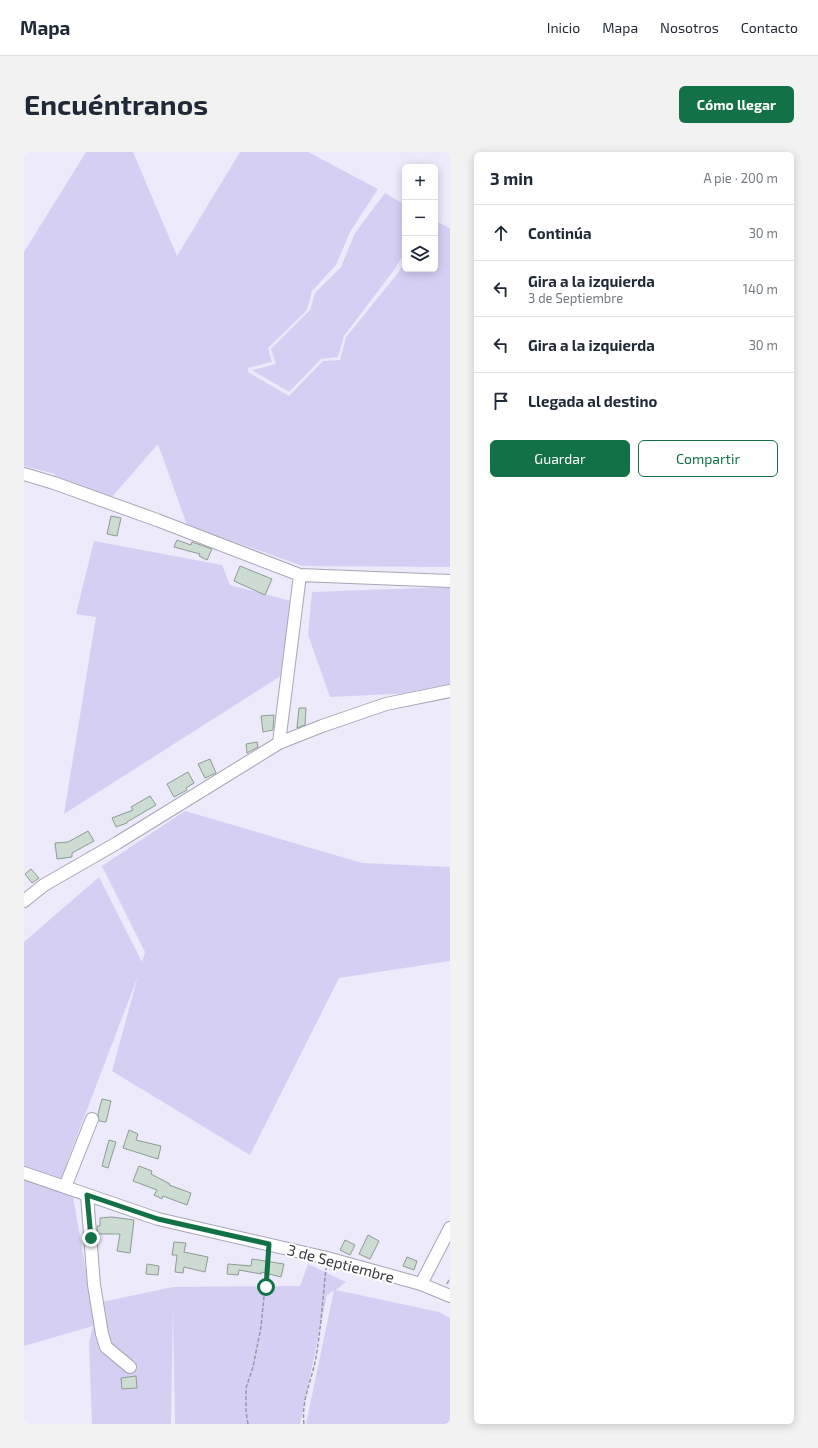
<!DOCTYPE html>
<html lang="es">
<head>
<meta charset="utf-8">
<style>
	body { margin:0; font-family:"Exo 2",sans-serif; background:#f2f2f3; color:#1f2937 }
	.controls { position:absolute; right:12px; top:12px; display:grid; overflow:hidden; border-radius:6px; box-shadow:0 2px 10px #0003 }
	.controls button { width:36px; height:36px; display:grid; place-items:center; padding:0; border:0; border-bottom:1px solid #e0e1e3; background:#fff; color:#1f2937; font:20px sans-serif }
	.stop { position:absolute; width:12px; height:12px; margin:-9px; border:3px solid #127146; border-radius:50%; background:#fff }
	.stop.end { background:#127146; border-color:#fff; box-shadow:0 1px 4px #0008 }
	.list { margin:0; padding:0; list-style:none }
	h2 { display:flex; justify-content:space-between; align-items:center; height:52px; margin:0; padding:0 16px; font-size:17px }
	h2 small { font-size:13px; font-weight:400; color:#747a83 }
	.list li { display:grid; grid-template-columns:26px 1fr auto; gap:12px; align-items:center; box-sizing:border-box; height:56px; padding:0 16px; border-top:1px solid #e0e1e3 }
	.list b { display:block; font-size:15px; white-space:nowrap }
	.list p { margin:0; font-size:13px; white-space:nowrap; color:#747a83 }
	.list em { font-size:13px; font-style:normal; color:#747a83 }
	.actions { display:flex; gap:8px; padding:12px 16px }
	.actions a { flex:1; padding:9px 0; border:1px solid #127146; border-radius:6px; text-align:center; font-size:14px; color:#127146 }
	.actions .main { background:#127146; color:#fff }
	.icon { flex:none; width:22px; height:22px; fill:none; stroke:currentColor; stroke-width:2; stroke-linecap:round; stroke-linejoin:round }
	.map { position:relative; flex:none; width:426px; height:1272px; overflow:hidden; border-radius:6px }
	header { display:flex; align-items:center; gap:24px; box-sizing:border-box; height:56px; padding:0 20px; background:#fff; border-bottom:1px solid #e0e1e3 }
	header strong { font-size:19px }
	nav { display:flex; gap:22px; margin-inline-start:auto; font-size:14px }
	.intro { display:flex; align-items:center; justify-content:space-between; box-sizing:border-box; height:96px; padding:0 24px }
	h1 { margin:0; font-size:28px }
	.button { padding:10px 18px; border-radius:6px; background:#127146; color:#fff; font-size:14px; font-weight:700 }
	main { display:flex; gap:24px; padding:0 24px }
	aside { flex:1; background:#fff; border-radius:6px; box-shadow:0 2px 10px #0003 }
	.map>svg:first-child { display:block }
	.green { fill:#d5d0f3 }
	.building { fill:#ccdcd2; stroke:#8c9c92 }
	.lines { fill:none; stroke-linecap:round; stroke-linejoin:round }
	.minor-casing { stroke:#a7a5b5; stroke-width:14 }
	.path { stroke:#9796a2; stroke-width:1.5; stroke-dasharray:4 2; stroke-linecap:butt }
	.minor { stroke:#fff; stroke-width:12 }
	.route { stroke:#127146; stroke-width:5 }
	.labels { text-anchor:middle; dominant-baseline:central; stroke-width:4; stroke-linejoin:round; paint-order:stroke }
	.street-label { font-size:15px; fill:#37363d; stroke:#fff }
</style>
</head>
<body>
<header>
<strong>Mapa</strong>
<nav><a>Inicio</a><a>Mapa</a><a>Nosotros</a><a>Contacto</a></nav>
</header>
<div class="intro"><h1>Encuéntranos</h1><a class="button">Cómo llegar</a></div>
<main>
<div class="map">
<svg width="426" height="1272" viewBox="0 0 426 1272">
	<rect width="100%" height="100%" fill="#eceafb"/>
	<!-- green -->
	<path class="green" d="M62 0H109L153 104 216 0H284L354 37 326 80 312 113 288 139 283 158 244 196 248 210 224 216V220L265 244 299 209 316 208 322 185 374 121 381 109V117H411V69L426 76V415L279 414 163 373 134 292 87 346 30 325 31 322 0 314V100Z
		M361 41 381 53V100L370 118 320 184 314 205 297 207 265 240 228 218 252 212 247 197 286 158 291 141 317 115 331 81Z
		M70 389 198 413 206 433 271 450 260 522 40 662 72 465 52 462Z
		M426 435V533L390 541 306 545 284 483 288 440Z
		M161 659 338 711 426 715V809L315 826 226 1003 88 919 114 824 43 1010 70 1165 73 1151 149 1135 276 1134 284 1112 322 1130 312 1138 415 1160 426 1166V1272H282L310 1138 303 1143 276 1272H151L149 1155 147 1272H68L65 1191 69 1174 0 1194V790L75 725 118 810 121 800 78 714Z"/>
	<!-- building -->
	<path class="building" d="M87 364 97 366 93 384 83 382Z
		M153 388 167 393 168 390 188 397 183 408 175 404 176 402 150 395Z
		M216 414 248 427 241 443 210 429Z
		M275 556H282L281 573 273 576Z
		M250 563 249 578 239 580 237 564Z
		M233 590 234 595 223 601 222 592Z
		M186 607 192 621 181 626 174 612Z
		M164 620 170 631 162 636 163 638 150 645 143 632Z
		M126 644 132 653 103 670V671L92 675 88 666 109 658 107 655Z
		M64 679 70 689 48 701V705L33 707 31 691 44 690Z
		M7 717 15 726 8 731 1 722Z
		M78 947 87 949 82 970 75 969 74 962Z
		M105 978 114 982 112 988 137 994 134 1007 99 996Z
		M85 988 92 990 84 1016 78 1014Z
		M115 1014 128 1019 127 1022 146 1032 145 1033 167 1041 163 1053 139 1044 138 1047 130 1043 133 1038 109 1029Z
		M88 1065 110 1068 106 1101 93 1099 96 1082H74L73 1074H76V1066Z
		M344 1083 355 1089 346 1107 335 1102Z
		M321 1088 331 1093 326 1103 316 1098Z
		M150 1090 162 1091 160 1100 184 1105 181 1120 160 1115 159 1121 151 1120 153 1103H148Z
		M383 1105 393 1109 390 1118 379 1114Z
		M228 1107 260 1112 257 1125 237 1120V1122L215 1118 214 1123 203 1122 204 1112 227 1114Z
		M123 1112 135 1114 134 1123 122 1122Z
		M112 1224 113 1236 98 1237 97 1226Z"/>
	<g class="lines">
		<defs>
			<path id="minor" d="M0 322 30 331 133 368 276 423 426 429
				M255 591 276 423
				M0 749 20 733 93 691 255 591 298 574 362 552 426 539
				M0 1021 134 1067 303 1106 397 1132 426 1144
				M41 1035 68 967
				M63 1043 70 1133 78 1182 82 1195 106 1215
				M397 1132 426 1076"/>
		</defs>
		<!-- minor casing -->
		<use href="#minor" class="minor-casing"/>
		<!-- path -->
		<path class="path" d="M423 1132 426 1126
			M224 1272 222 1259V1236L229 1215 237 1175 244 1104
			M280 1272C277 1248 288 1228 292 1205 297 1176 299 1145 302 1116"/>
		<!-- minor -->
		<use href="#minor" class="minor"/>
	</g>
	<g class="lines">
		<!-- route -->
		<path class="route" d="M67 1086 63 1043 134 1067 245 1092 242 1135"/>
	</g>
	<g class="labels">
		<!-- street labels -->
		<g class="street-label">
			<text transform="translate(317 1111) rotate(15)">3 de Septiembre</text>
		</g>
	</g>
</svg>
<div class="controls">
<button>+</button>
<button>−</button>
<button><svg class="icon" aria-label="layers" viewBox="0 0 24 24"><path d="M12 4l9 5-9 5-9-5zM3 14l9 5 9-5"/></svg></button>
</div>
<div class="stop" style="left:242px;top:1135px"></div>
<div class="stop end" style="left:67px;top:1086px"></div>
</div>
<aside>
<h2>3 min<small>A pie · 200 m</small></h2>
<ul class="list">
<li><svg class="icon" aria-label="ahead" viewBox="0 0 24 24"><path d="M12 20V5M6 11l6-6 6 6"/></svg><div><b>Continúa</b></div><em>30 m</em></li>
<li><svg class="icon" aria-label="left" viewBox="0 0 24 24"><path d="M17 20v-9H6M10 6l-5 5 5 5"/></svg><div><b>Gira a la izquierda</b><p>3 de Septiembre</p></div><em>140 m</em></li>
<li><svg class="icon" aria-label="left" viewBox="0 0 24 24"><path d="M17 20v-9H6M10 6l-5 5 5 5"/></svg><div><b>Gira a la izquierda</b></div><em>30 m</em></li>
<li><svg class="icon" aria-label="arrive" viewBox="0 0 24 24"><path d="M6 21V4h12l-3 4 3 4H6"/></svg><div><b>Llegada al destino</b></div></li>
</ul>
<div class="actions"><a class="main">Guardar</a><a>Compartir</a></div>
</aside>
</main>
</body>
</html>
